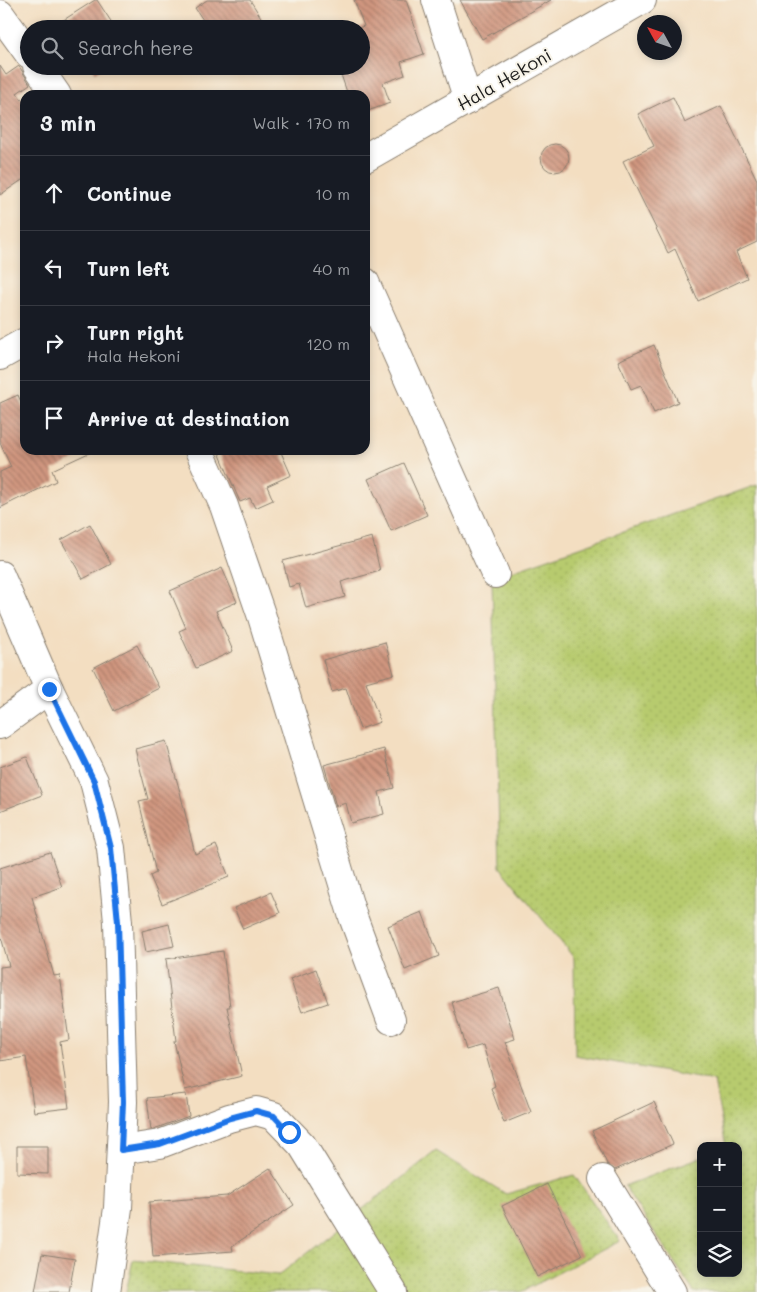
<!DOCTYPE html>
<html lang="en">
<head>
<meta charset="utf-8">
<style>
	body { margin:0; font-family:Mali,sans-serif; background:#20242c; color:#f1f3f6 }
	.controls { position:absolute; right:15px; bottom:15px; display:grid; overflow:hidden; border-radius:10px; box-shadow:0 2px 8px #0003 }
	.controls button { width:45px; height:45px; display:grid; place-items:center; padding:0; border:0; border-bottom:1px solid #363941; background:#171b24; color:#f1f3f6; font:25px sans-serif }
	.compass { position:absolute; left:637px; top:15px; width:45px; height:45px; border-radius:50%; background:#171b24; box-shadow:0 2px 8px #0003; rotate:310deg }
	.stop { position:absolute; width:15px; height:15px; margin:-11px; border:4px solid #1a73e8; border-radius:50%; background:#fff }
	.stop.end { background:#1a73e8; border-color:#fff; box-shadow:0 1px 5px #0008 }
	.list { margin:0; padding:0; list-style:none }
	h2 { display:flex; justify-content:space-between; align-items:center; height:65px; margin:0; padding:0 20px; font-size:21px }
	h2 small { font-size:16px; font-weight:400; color:#9ea1a6 }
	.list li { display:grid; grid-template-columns:32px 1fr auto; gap:15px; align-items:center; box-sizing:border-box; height:75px; padding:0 20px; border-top:1px solid #363941 }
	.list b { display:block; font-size:19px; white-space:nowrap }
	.list p { margin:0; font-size:16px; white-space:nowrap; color:#9ea1a6 }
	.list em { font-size:16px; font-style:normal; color:#9ea1a6 }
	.icon { flex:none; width:28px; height:28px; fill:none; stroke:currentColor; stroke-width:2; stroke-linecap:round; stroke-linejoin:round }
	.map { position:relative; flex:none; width:757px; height:1292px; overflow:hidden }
	.search { position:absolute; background:#171b24; box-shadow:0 2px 8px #0003; left:20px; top:20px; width:350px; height:55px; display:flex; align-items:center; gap:12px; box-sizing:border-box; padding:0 18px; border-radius:28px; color:#9ea1a6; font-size:19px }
	.panel { position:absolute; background:#171b24; box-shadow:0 2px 8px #0003; left:20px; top:90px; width:350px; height:365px; border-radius:15px }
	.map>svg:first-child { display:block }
	.grass { fill:url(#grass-dots); stroke:#6a7445 }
	.building { fill:url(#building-back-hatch) }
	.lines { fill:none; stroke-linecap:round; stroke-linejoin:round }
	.minor-casing { stroke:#887d6e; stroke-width:30 }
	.tertiary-casing { stroke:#887d6e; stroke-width:30 }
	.minor { stroke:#fff; stroke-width:28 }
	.tertiary { stroke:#fff; stroke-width:28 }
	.route { stroke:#1a73e8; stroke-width:6 }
	.labels { text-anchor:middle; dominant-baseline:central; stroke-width:4; stroke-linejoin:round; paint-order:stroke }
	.street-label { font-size:18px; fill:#1c1c1c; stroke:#f7f3e8 }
</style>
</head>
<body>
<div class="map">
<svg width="757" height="1292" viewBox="0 0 757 1292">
	<defs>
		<pattern id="grass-dots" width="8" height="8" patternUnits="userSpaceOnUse" patternTransform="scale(1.25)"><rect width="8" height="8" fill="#b7cb6e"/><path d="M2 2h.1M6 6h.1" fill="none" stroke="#9dae5f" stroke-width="1.8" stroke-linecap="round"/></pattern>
		<pattern id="building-back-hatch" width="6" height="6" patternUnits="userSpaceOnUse" patternTransform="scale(1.25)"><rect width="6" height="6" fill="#d0967f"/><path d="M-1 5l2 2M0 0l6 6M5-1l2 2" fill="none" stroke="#a87a67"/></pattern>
	</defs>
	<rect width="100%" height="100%" fill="#f7f3e8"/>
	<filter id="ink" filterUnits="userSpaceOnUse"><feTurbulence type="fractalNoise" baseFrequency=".02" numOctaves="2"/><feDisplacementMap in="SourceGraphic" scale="10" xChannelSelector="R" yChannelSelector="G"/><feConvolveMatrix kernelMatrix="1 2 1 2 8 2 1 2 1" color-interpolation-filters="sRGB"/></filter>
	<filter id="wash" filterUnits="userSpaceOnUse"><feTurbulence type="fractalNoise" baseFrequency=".0096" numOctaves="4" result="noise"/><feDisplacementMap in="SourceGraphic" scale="20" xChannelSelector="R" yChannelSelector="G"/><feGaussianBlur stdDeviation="1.12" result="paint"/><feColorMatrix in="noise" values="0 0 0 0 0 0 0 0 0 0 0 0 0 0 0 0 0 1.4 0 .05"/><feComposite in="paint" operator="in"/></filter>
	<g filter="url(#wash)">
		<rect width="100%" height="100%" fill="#f3dec1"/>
		<!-- grass -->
		<path class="grass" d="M757 485V1292H694L624 1186 701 1157V1273H738V1146H726L714 1081 575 1055 574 958 500 867 492 581 503 574Z
			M436 1151 506 1194 574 1175 620 1241 521 1292H126L133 1260 279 1275Z"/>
		<g id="blocks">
			<!-- building -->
			<path class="building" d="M95 0H97L116 29H67L62 21Z
				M207 0H250L262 19 248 29H209L195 8Z
				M354 0H406L424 54 401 62 405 75 383 83 390 103 365 112V95H348L338 66H361V29H355L364 26Z
				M460 0H551L482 39Z
				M0 66 6 75 19 66 30 84 17 93 25 104V178L0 195Z
				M91 66H106L95 73Z
				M673 97 685 123 721 106 757 180V242L736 252 747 278 698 301 675 249 668 253 623 161 654 146 638 114Z
				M541 158a14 14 0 1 1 28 0a14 14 0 1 1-28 0Z
				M654 345 678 402 654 413 641 385 631 389 618 361Z
				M18 395 25 411V450H95L52 470 56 481 25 496V498L24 496 0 508V472L11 467 0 443V403Z
				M218 450H280L291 475 267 486 273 500 255 508 250 498 240 502Z
				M404 463 427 515 391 531 368 479Z
				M90 524 111 564 83 579 61 540Z
				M372 537 380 571 341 582 345 597 306 608 299 584 289 587 283 561Z
				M222 568 237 602 216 611 233 651 196 668 179 631 186 628 170 591Z
				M385 642 394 674 366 682 380 722 360 729 346 688 332 692 323 660Z
				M137 645 159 688 114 711 93 668Z
				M166 741 180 792 195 854 216 845 229 877 162 904 150 876 156 873 139 801 148 799 135 749Z
				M384 749 394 788 379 792 384 814 351 823 346 803 336 806 324 765Z
				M27 757 42 795 0 811V767Z
				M50 852 62 887 32 897 54 976 60 975 69 1040 60 1042 69 1108 34 1112 26 1057 0 1061V967L9 966 0 933V868Z
				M271 892 280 913 243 929 234 908Z
				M422 912 439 956 405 970 388 926Z
				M169 924 174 946 146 952 142 931Z
				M223 951 230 1007H227L242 1076 185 1090 174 1041H176L166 959Z
				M316 969 328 1003 302 1012 290 979Z
				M499 988 515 1039 505 1042 531 1112 504 1123 491 1088 495 1086 483 1045 466 1050 452 1002Z
				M186 1094 189 1116 151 1130 147 1098Z
				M654 1102 673 1144 615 1170 607 1164 592 1131Z
				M17 1146H48V1174L17 1173Z
				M270 1168 294 1205 232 1246 233 1251 153 1257 149 1202 227 1196Z
				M547 1184 582 1255 537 1277 502 1206Z
				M42 1254 75 1259 69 1292H35Z"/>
		</g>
	</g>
	<g filter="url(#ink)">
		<use href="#blocks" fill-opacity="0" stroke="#887d6e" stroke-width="1"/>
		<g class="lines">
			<defs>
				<path id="minor" d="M436 0 468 100
					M0 14 29 54
					M37 66 57 95
					M365 282 495 574
					M199 450 224 506 262 617 353 917 391 1020
					M0 725 49 689
					M121 1150 160 1144 229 1118 256 1111 274 1116 302 1145 393 1292
					M603 1179 672 1292"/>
				<path id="tertiary" d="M365 158 642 0
					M0 356 25 342
					M0 575 49 689 94 781 111 848 118 922 123 1102 118 1208 106 1292"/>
			</defs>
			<!-- minor casing -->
			<use href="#minor" class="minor-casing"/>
			<!-- tertiary casing -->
			<use href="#tertiary" class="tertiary-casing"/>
			<!-- minor -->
			<use href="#minor" class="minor"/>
			<!-- tertiary -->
			<use href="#tertiary" class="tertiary"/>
		</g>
	</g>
	<g class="lines" filter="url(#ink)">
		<!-- route -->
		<path class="route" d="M49 689 94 781 111 848 118 922 123 1102 121 1150 160 1144 230 1118 256 1111 274 1116 289 1132"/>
	</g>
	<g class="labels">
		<!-- street labels -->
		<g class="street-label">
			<text transform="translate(504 79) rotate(-30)">Hala Hekoni</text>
		</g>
	</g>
</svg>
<div class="controls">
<button>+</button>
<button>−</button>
<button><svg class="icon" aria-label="layers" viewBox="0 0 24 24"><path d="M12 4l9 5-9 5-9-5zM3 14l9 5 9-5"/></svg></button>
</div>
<svg class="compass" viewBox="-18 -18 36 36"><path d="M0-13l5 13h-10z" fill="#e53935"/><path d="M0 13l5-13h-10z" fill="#9ea1a6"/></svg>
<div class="stop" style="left:289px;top:1132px"></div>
<div class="stop end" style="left:49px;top:689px"></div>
<div class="search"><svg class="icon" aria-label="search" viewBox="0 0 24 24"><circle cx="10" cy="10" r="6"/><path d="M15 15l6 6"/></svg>Search here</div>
<section class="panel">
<h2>3 min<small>Walk · 170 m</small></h2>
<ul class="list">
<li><svg class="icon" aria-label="ahead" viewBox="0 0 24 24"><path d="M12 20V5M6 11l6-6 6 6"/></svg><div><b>Continue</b></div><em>10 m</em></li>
<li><svg class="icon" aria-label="left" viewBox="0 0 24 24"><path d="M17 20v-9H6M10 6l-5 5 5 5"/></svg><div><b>Turn left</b></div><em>40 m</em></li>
<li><svg class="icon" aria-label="right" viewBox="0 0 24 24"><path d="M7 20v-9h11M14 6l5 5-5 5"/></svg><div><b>Turn right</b><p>Hala Hekoni</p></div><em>120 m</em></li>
<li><svg class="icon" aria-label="arrive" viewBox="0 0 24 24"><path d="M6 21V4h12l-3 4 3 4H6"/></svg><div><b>Arrive at destination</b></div></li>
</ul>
</section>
</div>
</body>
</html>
